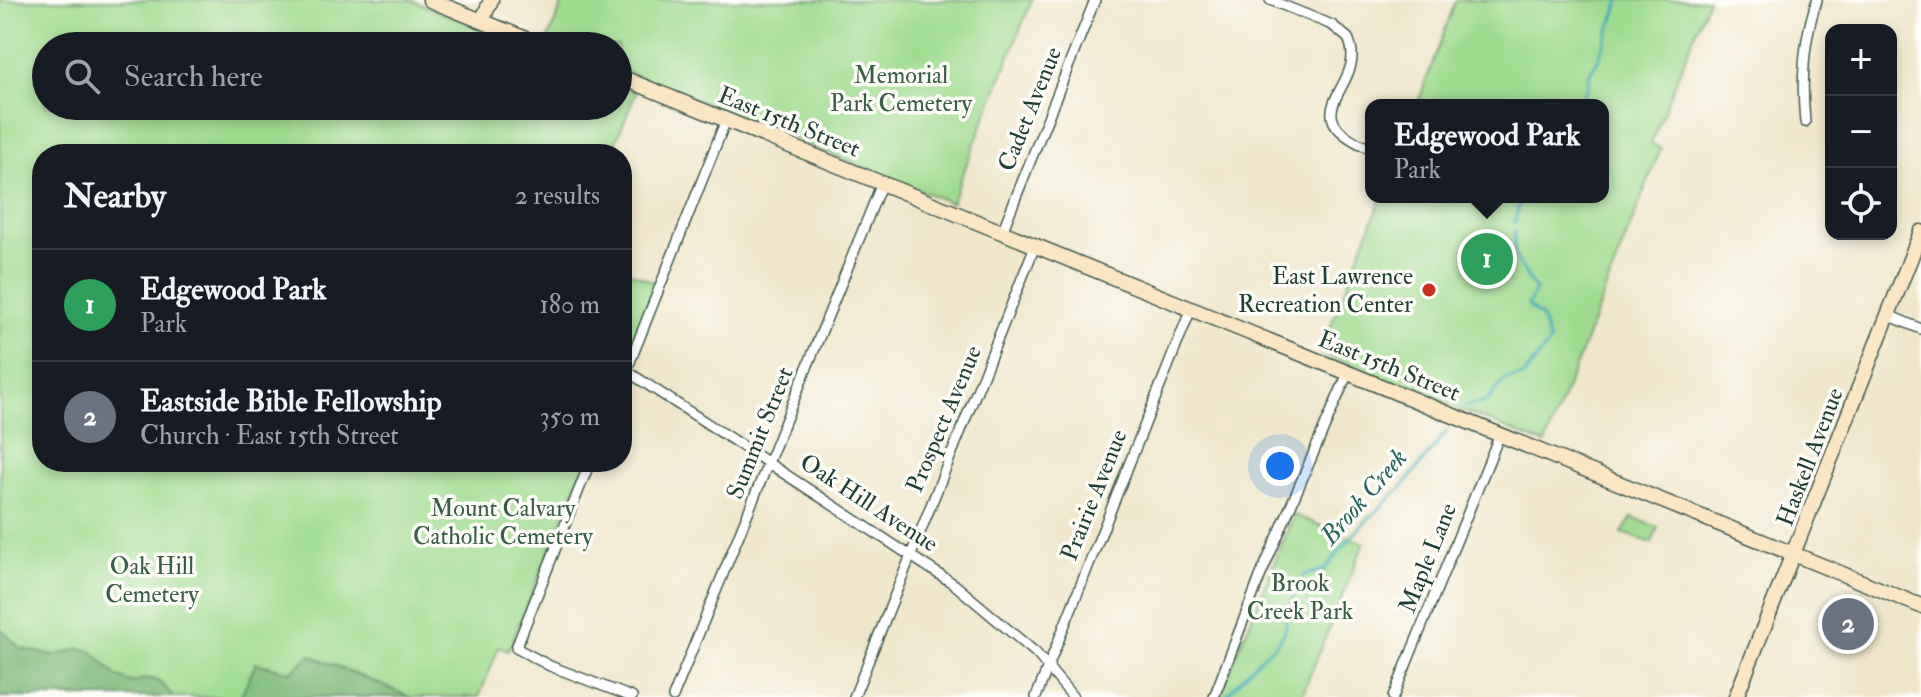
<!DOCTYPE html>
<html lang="en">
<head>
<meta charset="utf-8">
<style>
	body { margin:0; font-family:"IM FELL Double Pica",serif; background:#242831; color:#f1f3f6 }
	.controls { position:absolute; right:24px; top:24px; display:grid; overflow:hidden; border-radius:16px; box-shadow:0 4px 12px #0003 }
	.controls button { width:72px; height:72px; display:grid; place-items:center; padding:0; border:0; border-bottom:2px solid #363941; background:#171b24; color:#f1f3f6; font:40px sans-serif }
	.you { position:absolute; left:1280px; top:466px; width:28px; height:28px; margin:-20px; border:6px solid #fff; border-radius:50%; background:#1a73e8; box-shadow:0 0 0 12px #1a73e833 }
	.badge { display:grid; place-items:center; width:52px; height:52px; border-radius:50%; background:#c8321e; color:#fff; font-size:26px; font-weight:700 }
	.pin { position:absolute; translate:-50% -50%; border:4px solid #fff; box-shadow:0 2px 8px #0006 }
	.popup { position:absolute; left:1365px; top:99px; width:244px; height:104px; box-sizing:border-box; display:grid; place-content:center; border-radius:16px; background:#171b24; filter:drop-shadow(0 2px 6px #0005); font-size:26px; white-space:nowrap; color:#9ea1a6 }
	.popup b { font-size:30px; color:#f1f3f6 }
	.popup::after { content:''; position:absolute; left:50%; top:100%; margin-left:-16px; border:16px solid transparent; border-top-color:#171b24 }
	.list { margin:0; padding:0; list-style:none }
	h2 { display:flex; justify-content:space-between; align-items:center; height:104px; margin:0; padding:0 32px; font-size:34px }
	h2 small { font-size:26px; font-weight:400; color:#9ea1a6 }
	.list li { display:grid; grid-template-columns:52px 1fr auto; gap:24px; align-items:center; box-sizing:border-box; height:112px; padding:0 32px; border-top:2px solid #363941 }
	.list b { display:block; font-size:30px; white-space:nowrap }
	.list p { margin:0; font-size:26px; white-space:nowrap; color:#9ea1a6 }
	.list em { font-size:26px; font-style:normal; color:#9ea1a6 }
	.icon { flex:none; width:44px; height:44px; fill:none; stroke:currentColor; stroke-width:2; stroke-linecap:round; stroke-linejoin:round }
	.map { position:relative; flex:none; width:1921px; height:697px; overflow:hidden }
	.search { position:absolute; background:#171b24; box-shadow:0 4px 12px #0003; left:32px; top:32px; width:600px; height:88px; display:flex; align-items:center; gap:20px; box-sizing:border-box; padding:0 28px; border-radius:44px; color:#9ea1a6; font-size:30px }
	.panel { position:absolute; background:#171b24; box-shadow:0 4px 12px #0003; left:32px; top:144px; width:600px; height:328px; border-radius:32px }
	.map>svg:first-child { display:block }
	.green { fill:#a0dc90; stroke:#608c62; stroke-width:2 }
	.forest { fill:#80bc7a; stroke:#507c57; stroke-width:2 }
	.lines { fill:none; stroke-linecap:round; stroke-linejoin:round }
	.stream { stroke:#3aaab7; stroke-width:3 }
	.street-casing { stroke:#3e564b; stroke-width:12 }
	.secondary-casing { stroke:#3e564b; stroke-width:17 }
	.street { stroke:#fff; stroke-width:9 }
	.secondary { stroke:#fbe6c4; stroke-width:14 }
	.poi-dot { fill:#c8321e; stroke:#fdfcf7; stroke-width:3 }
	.labels { text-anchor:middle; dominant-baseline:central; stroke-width:7; stroke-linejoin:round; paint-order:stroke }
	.park-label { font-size:24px; fill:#395d46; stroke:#fdfcf7 }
	.street-label { font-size:24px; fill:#1f3d34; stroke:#fdfcf7 }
	.poi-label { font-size:24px; fill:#1f3d34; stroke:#fdfcf7; text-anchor:end }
	.water-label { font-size:26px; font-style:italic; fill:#286362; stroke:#fdfcf7 }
</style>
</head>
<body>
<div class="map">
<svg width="1921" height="697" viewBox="0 0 1921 697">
	<rect width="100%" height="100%" fill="#fdfcf7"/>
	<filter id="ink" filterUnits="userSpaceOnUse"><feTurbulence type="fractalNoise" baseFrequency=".0125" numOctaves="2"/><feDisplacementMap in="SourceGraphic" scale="16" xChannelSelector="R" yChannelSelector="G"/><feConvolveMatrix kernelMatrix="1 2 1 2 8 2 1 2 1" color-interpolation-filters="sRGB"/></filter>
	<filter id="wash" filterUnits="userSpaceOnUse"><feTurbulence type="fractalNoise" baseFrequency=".006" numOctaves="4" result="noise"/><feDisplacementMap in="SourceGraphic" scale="32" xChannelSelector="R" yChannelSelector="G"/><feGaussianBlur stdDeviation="1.8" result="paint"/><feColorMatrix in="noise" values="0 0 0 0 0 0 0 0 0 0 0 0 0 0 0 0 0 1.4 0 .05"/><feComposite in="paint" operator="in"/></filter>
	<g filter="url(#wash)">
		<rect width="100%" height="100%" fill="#f0e7cb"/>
		<!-- green -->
		<path class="green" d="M0 0H411L524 46H46V106H618V84L636 92 611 154H42V462H586L508 651 499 647 479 697H0Z
			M564 0H1032L951 203 618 68V46H565L548 39Z
			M1456 0H1708L1651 144 1661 148 1545 444 1320 353 1382 197H1603V105H1417Z
			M622 269 657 283 629 350 622 356Z
			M1294 515 1364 543 1301 697H1219Z
			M1632 518 1658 527 1652 543 1622 533Z"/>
		<!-- forest -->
		<path class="forest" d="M0 628 20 648 54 656 81 648 93 652 116 676 133 683C151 673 162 681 173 697H0Z
			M310 655 410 697H240L256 663 291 672Z"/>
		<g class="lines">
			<!-- stream -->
			<path class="stream" d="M1575 105 1587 90 1589 75 1599 58 1620 0
				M1515 222 1518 207 1527 197
				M1465 406 1486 402 1505 379 1523 376 1550 342 1541 317 1528 306 1535 290 1515 256 1514 231
				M1226 696 1251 667 1276 644 1284 633 1295 589 1304 575 1324 570 1360 527 1404 485 1447 431"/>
		</g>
	</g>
	<g filter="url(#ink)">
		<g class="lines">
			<defs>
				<path id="street" d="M1270 0 1332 25 1348 38C1371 86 1285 113 1371 149
					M1805 122C1801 80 1803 40 1817 0
					M1002 232 1095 0
					M1888 315 1921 329
					M622 368 954 584 1036 653 1073 697
					M622 382 726 120
					M590 462 516 648 550 666 632 697
					M673 697 882 183
					M854 697 1035 246
					M1036 697 1191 309
					M1214 697 1260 577 1348 373
					M1393 697 1500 434"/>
				<path id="secondary" d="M430 0 543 46
					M482 21 491 0
					M618 76 1921 606
					M1736 697 1921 232"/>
			</defs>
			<!-- street casing -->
			<use href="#street" class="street-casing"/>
			<!-- secondary casing -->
			<use href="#secondary" class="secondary-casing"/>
			<!-- street -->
			<use href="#street" class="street"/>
			<!-- secondary -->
			<use href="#secondary" class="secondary"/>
		</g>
	</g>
	<!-- markers -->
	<circle class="poi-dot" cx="1429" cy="290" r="8"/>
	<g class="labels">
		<!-- park labels -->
		<g class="park-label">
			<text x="901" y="75">Memorial<tspan x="901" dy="28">Park Cemetery</tspan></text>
			<text x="503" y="508">Mount Calvary<tspan x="503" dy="28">Catholic Cemetery</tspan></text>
			<text x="152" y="566">Oak Hill<tspan x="152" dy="28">Cemetery</tspan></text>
			<text x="1300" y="583">Brook<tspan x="1300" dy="28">Creek Park</tspan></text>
		</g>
		<!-- street labels -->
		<g class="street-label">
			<text transform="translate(1030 109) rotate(-68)">Cadet Avenue</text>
			<text transform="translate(789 122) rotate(22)">East 15th Street</text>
			<text transform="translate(1389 366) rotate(22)">East 15th Street</text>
			<text transform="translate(944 419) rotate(-67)">Prospect Avenue</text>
			<text transform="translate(760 433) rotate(-68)">Summit Street</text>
			<text transform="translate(1810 457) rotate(-69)">Haskell Avenue</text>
			<text transform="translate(1094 495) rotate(-68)">Prairie Avenue</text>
			<text transform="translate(869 503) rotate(33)">Oak Hill Avenue</text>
			<text transform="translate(1428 558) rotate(-68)">Maple Lane</text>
		</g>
		<!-- poi labels -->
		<g class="poi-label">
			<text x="1413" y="276">East Lawrence<tspan x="1413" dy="28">Recreation Center</tspan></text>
		</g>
		<!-- water labels -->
		<g class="water-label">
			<text transform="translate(1364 497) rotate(-49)">Brook Creek</text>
		</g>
	</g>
</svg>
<div class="controls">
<button>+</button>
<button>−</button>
<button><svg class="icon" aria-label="locate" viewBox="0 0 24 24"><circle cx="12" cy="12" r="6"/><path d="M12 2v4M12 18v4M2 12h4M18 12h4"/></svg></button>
</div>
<div class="you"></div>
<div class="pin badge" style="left:1487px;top:259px;background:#2e9e5b">1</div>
<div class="popup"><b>Edgewood Park</b>Park</div>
<div class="pin badge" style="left:1848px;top:624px;background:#6b7280">2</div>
<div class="search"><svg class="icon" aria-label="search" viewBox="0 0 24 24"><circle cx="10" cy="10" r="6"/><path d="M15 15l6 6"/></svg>Search here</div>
<section class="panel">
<h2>Nearby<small>2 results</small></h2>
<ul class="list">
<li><span class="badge" style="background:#2e9e5b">1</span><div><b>Edgewood Park</b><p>Park</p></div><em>180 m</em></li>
<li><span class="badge" style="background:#6b7280">2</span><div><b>Eastside Bible Fellowship</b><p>Church · East 15th Street</p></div><em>350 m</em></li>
</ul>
</section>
</div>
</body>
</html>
